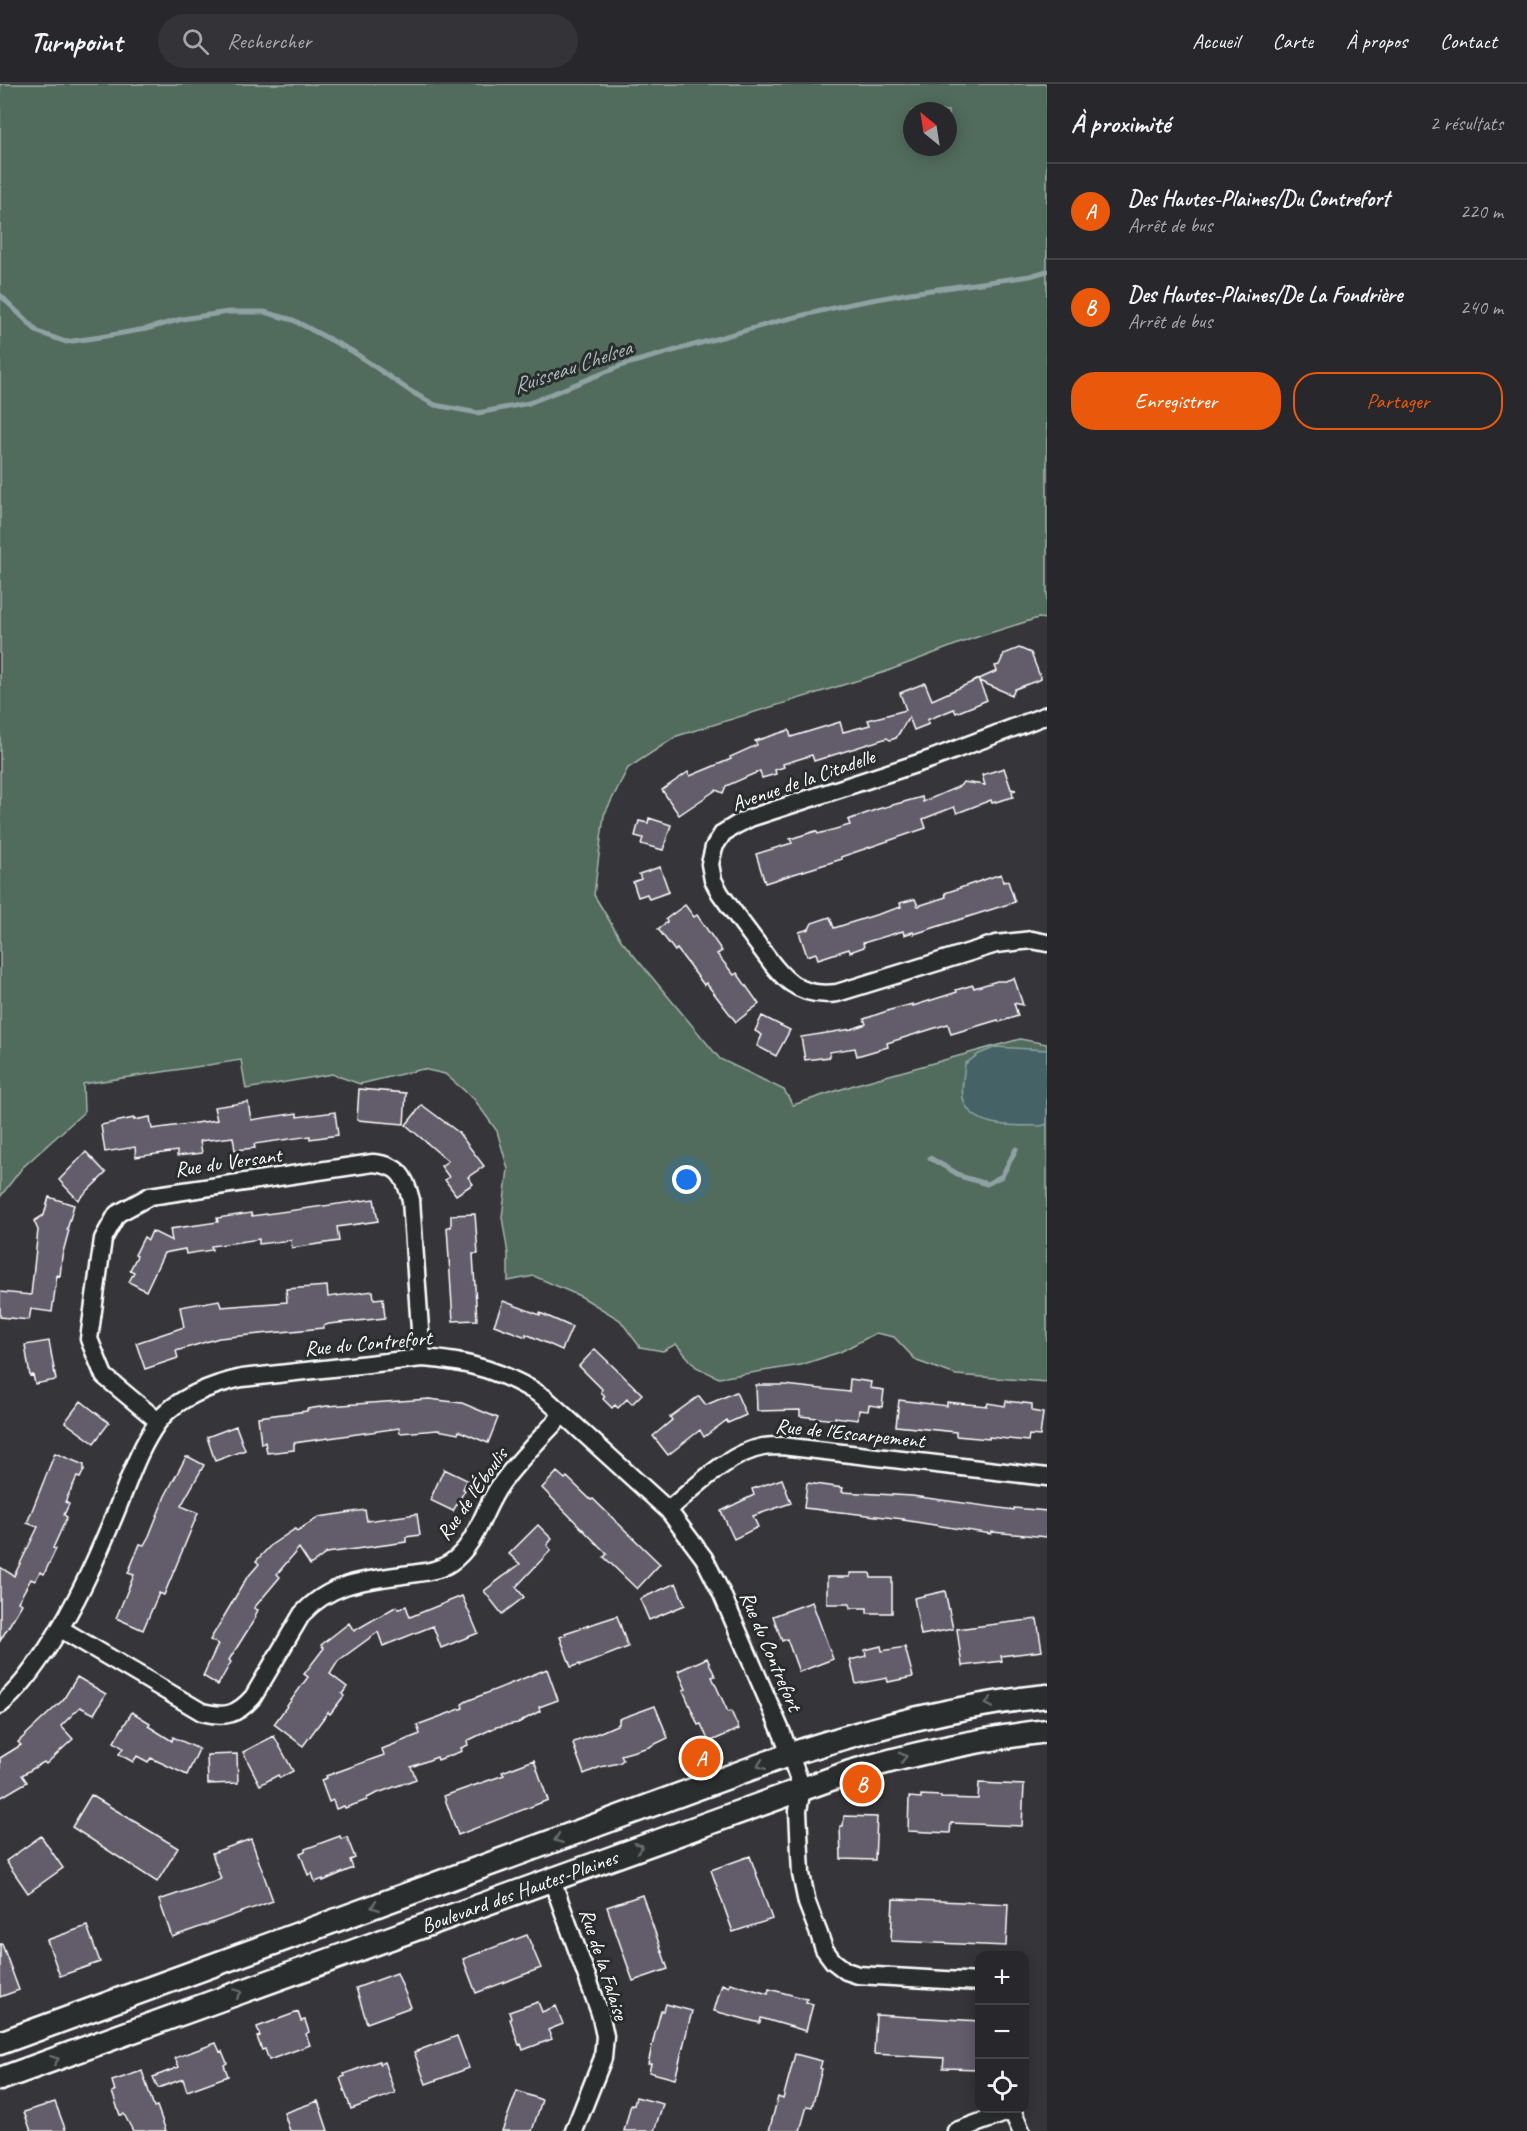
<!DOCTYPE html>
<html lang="fr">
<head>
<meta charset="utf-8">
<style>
	body { margin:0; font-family:Caveat,sans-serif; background:#343438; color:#f1f3f6 }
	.controls { position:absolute; right:18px; bottom:18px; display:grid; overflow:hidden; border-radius:12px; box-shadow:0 3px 15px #0003 }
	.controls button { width:54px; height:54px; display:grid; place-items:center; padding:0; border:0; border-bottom:2px solid #444448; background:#28282c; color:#f1f3f6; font:30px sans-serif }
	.compass { position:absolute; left:903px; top:18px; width:54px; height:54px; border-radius:50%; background:#28282c; box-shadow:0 3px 15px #0003; rotate:330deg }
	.you { position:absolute; left:687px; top:1096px; width:21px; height:21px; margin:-15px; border:4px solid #fff; border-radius:50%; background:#1a73e8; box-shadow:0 0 0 9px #1a73e833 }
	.badge { display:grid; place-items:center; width:39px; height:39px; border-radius:50%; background:#ea580c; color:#fff; font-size:20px; font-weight:700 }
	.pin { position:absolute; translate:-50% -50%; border:3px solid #fff; box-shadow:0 2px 6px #0006 }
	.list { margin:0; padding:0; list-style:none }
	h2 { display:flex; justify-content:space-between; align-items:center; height:78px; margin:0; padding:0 24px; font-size:26px }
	h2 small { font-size:20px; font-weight:400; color:#a5a6a9 }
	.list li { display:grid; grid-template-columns:39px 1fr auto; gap:18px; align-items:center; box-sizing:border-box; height:96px; padding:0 24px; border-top:2px solid #444448 }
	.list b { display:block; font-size:22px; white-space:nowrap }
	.list p { margin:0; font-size:20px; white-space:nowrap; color:#a5a6a9 }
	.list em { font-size:20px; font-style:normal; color:#a5a6a9 }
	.actions { display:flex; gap:12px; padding:18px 24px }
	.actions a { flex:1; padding:14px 0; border:2px solid #ea580c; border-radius:24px; text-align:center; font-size:21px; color:#ea580c }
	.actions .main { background:#ea580c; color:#fff }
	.icon { flex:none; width:33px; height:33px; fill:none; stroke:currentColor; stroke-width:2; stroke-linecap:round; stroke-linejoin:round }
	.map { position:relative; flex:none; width:1047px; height:2047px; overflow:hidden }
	header { display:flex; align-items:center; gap:36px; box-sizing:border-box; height:84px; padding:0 30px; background:#28282c; border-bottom:2px solid #444448 }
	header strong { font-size:28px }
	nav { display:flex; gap:33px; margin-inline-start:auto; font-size:21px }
	.search { width:420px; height:54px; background:#343438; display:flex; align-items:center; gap:15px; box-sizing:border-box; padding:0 21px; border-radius:33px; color:#a5a6a9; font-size:22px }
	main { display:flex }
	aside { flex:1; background:#28282c }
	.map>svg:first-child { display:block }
	.green { fill:#516c5c; stroke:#a8b6ae; stroke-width:1.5; fill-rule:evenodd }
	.water { fill:#456366; stroke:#8fa1a3; stroke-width:1.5 }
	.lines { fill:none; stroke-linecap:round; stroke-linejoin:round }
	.stream { stroke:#8fa1a3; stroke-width:5 }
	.building { fill:#645b6b; stroke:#fff; stroke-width:1.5 }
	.street-casing { stroke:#fff; stroke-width:21 }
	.secondary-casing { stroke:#fff; stroke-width:27 }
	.street { stroke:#2a2d2e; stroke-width:16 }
	.secondary { stroke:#2a2d2e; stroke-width:22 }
	.oneway { stroke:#6a6c6d }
	.labels { text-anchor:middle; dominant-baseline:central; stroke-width:6; stroke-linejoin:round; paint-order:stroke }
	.street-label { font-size:21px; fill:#fff; stroke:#2a2d2e }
	.water-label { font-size:22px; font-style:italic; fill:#abb9ba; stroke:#2a2d2e }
</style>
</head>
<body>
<header>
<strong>Turnpoint</strong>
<div class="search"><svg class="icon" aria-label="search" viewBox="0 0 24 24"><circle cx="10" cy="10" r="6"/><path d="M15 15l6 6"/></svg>Rechercher</div>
<nav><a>Accueil</a><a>Carte</a><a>À propos</a><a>Contact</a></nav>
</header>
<main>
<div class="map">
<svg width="1047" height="2047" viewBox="0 0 1047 2047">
	<rect width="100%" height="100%" fill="#36363a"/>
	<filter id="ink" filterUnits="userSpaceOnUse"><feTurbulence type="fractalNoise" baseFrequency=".0167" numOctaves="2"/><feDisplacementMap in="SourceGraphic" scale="12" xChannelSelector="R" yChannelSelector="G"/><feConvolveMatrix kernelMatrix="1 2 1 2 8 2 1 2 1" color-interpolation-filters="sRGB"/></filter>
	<g filter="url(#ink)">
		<!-- green -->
		<path class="green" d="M0 0H1047V535L1038 534 971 555 885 588 677 652 628 684 604 731 594 811 621 856 720 975 784 1006 793 1021 857 1000 1020 955 1047 960V1298L956 1291 917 1277 894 1253 876 1249 840 1268 801 1281 719 1294 696 1283 676 1260 663 1267 640 1263 620 1236 582 1213 534 1192 508 1197V1170L502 1133 508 1085 497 1047 474 1015 445 990 423 985 360 1000 332 990 246 1005 241 976 83 1000 84 1028 22 1084 0 1113ZM912 27H948V63H912Z"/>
		<!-- water -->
		<path class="water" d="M996 963 1047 966V1040L1041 1042C1016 1041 976 1046 964 1018 960 1006 964 992 965 980L979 970Z"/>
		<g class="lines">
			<!-- stream -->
			<path class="stream" d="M0 211 38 248 66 258 100 253 146 245 182 235 228 228H264L293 236 352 267 410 307 435 321 478 329 529 319 623 281 779 237 850 220 910 209 1030 192 1047 187
				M930 1074 963 1093 987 1100 1002 1092 1016 1065"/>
		</g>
		<!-- building -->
		<path class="building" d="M1019 564 1031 569 1041 595 1015 605 1012 611 979 597 987 616 978 620 956 629 954 625 927 636 929 640 914 646 909 633 896 654 890 656 887 654 814 677 812 671 783 680 784 683 775 686 776 690 762 694 760 687 726 702 723 709 716 706 679 731 662 706 688 688 690 692 731 675 730 673 757 661 755 657 789 646 791 653 840 638 843 648 870 641 868 636 906 626 900 609 925 599 932 616 997 587 995 582 999 581 1004 570Z
			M1004 684 1011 705 1016 706 1012 707 1013 713 992 719 991 716 957 729 954 723 923 735 926 744 841 773 842 775 765 799 756 770 792 759 790 755 816 747 818 750 850 741 848 736 878 725 922 713 923 718 960 702 963 698 985 701 982 691Z
			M649 734 671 741 663 766 641 760 643 754 635 752 639 737 648 739Z
			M660 783 669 808 649 815 647 810 638 813 633 798 641 795 639 790Z
			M1001 790 1003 798 1008 797 1015 818 914 850 913 848 904 851 903 847 863 859 864 863 850 868 849 865 818 875 816 869 807 872 799 848 809 845 812 839 830 833 834 844 901 823 900 819 915 815 918 822 946 813 945 809Z
			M685 821 694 833 697 831 722 867 717 870 734 891 737 889 759 920 736 938 706 899 704 901 677 865 675 867 658 845 667 838 666 835Z
			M1014 894 1023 921 1014 919 1018 932 999 938 998 936 951 950 948 940 887 959 888 963 857 972 855 964 829 968 830 973 805 976 801 953 852 945 866 940 864 935 890 926 913 920V922L951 910 957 908 956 906 973 901 974 904 997 897H1005Z
			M762 932 790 946 776 972 757 962 762 951 755 947Z
			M359 1005 406 1009 404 1040 357 1036Z
			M248 1018 251 1036 297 1029V1033L335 1028 338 1051 310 1055V1052L254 1060 255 1064 235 1066 233 1053 200 1057 202 1069 177 1072V1067L136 1073 135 1063 105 1068 101 1041 134 1034V1036L150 1033 152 1045 217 1036 214 1023Z
			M422 1021 458 1048 484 1082 468 1093 473 1100 456 1111 445 1096 449 1093 441 1082 448 1077 406 1041Z
			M86 1068 106 1089 78 1116 59 1096Z
			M49 1113 74 1121 67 1146H69L62 1172 60 1192 57 1191 52 1228 31 1225 29 1236 0 1233V1208L31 1211 38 1146 34 1137 44 1131Z
			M374 1115 378 1137 337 1143 339 1157 292 1164 291 1156 259 1160V1155L211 1162 212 1166 186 1170 185 1165 164 1169 146 1207 129 1198 134 1188 130 1186 137 1172 135 1171 144 1153 148 1156 152 1147 172 1157 170 1145 218 1138 217 1134 251 1129 252 1132Z
			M475 1130 478 1170H473L477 1236 453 1237 447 1143H451V1131Z
			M327 1202 328 1213 373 1207 374 1215 383 1214 385 1234 329 1240 323 1242V1244L219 1254 176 1267 178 1274 145 1285 136 1259 184 1243 180 1223 219 1216 221 1223 287 1218 286 1205Z
			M503 1217 540 1231V1229L572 1243 562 1266 526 1250V1253L494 1241Z
			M49 1257 56 1296 35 1300 33 1291 30 1292 25 1261Z
			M595 1265 642 1310 632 1320 627 1315 618 1324 615 1321 612 1324 603 1315 605 1312 601 1308 602 1305 579 1282Z
			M850 1295 871 1298 870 1304 884 1306 882 1323 869 1321 868 1327 859 1326 858 1336 835 1333V1336L800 1332V1326L757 1327 756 1301H785L849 1308Z
			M736 1308 746 1331 728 1339 727 1336 704 1353 700 1346 668 1371 653 1352 672 1336 670 1333 699 1312 706 1321Z
			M429 1315 462 1319 498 1334 488 1359 459 1347 458 1350 438 1346 400 1349 399 1344 294 1359V1366L267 1369 265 1358 261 1360 258 1333 307 1327V1325L327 1322Z
			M899 1316 947 1322V1318L987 1322 988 1319 1005 1322 1006 1317 1032 1320V1327L1043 1329 1040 1352 1029 1351 1028 1357 989 1353V1355L956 1352V1348L896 1342Z
			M81 1317 109 1339 94 1359 65 1338Z
			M236 1342 245 1366 215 1377 207 1353Z
			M55 1369 84 1381V1386L80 1394 77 1393 65 1418 69 1420 64 1431 67 1433 53 1464 56 1465 44 1490 40 1488 35 1497 31 1495 18 1518 22 1520 0 1557V1483L14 1492 38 1443 27 1439Z
			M186 1373H189L204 1381 181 1422 198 1429 164 1511 159 1509 143 1546 116 1534 134 1491 128 1489 140 1460 144 1461 149 1452 165 1412Z
			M444 1385 467 1396 463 1405 465 1406 453 1427 430 1416Z
			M557 1388 565 1395 567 1393 591 1416 593 1415 660 1480 637 1505 604 1473 607 1470 542 1404Z
			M782 1395 791 1419 753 1432 758 1443 734 1455 721 1427 754 1411 752 1405Z
			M807 1399 843 1404 842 1408 912 1412 1014 1426V1424L1047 1427V1453L992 1448 991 1450 903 1436 904 1435 804 1424Z
			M365 1426 367 1437 417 1430 420 1451 406 1453V1458L327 1469 310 1481 299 1464 277 1490 280 1493 254 1524 258 1526 255 1532 256 1533 229 1576 231 1578 218 1601 203 1592 218 1560 210 1556 246 1495 259 1480 256 1477 271 1461 295 1445 297 1447 319 1433Z
			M538 1441 552 1455 547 1461 551 1466 516 1503 524 1513 502 1530 484 1507 520 1480 509 1470Z
			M850 1489H870L871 1494H892V1529H867V1524H850V1520H827V1493H850Z
			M676 1499 685 1521 649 1536 640 1515Z
			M945 1507 953 1545 921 1551 914 1514Z
			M462 1512 478 1549 441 1564 433 1542 383 1562 378 1548 338 1577 330 1590 347 1603 342 1610 344 1612 330 1630 328 1628 303 1662 274 1640 308 1593 304 1590 324 1564 321 1561 349 1539 354 1547 397 1522 399 1525 406 1522 410 1533Z
			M812 1518 833 1575 799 1588 787 1555 782 1557 773 1532Z
			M617 1532 628 1563 580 1582V1580L571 1583 560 1553 566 1551 565 1549Z
			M1037 1535 1042 1567 1001 1572 1002 1577 962 1582 957 1545Z
			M881 1562 882 1567 905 1563 913 1593 888 1598 887 1594 856 1600 850 1576 866 1572 865 1566Z
			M707 1574 715 1592 712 1593 728 1628 731 1627 739 1645 709 1658 701 1640 698 1641 683 1606 686 1605 678 1587Z
			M547 1585 558 1616 539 1623 540 1627 518 1639 496 1643 467 1657 468 1661 461 1664 462 1667 438 1676 437 1673 411 1683 416 1695 375 1710 367 1714V1716L345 1724 344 1722 336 1725 333 1716 329 1718 321 1696 327 1694 326 1692 384 1671 382 1665 420 1650 417 1641 463 1624 462 1620 467 1617Z
			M77 1593 106 1610 94 1630 80 1623 61 1642 73 1655 46 1680 44 1678 22 1691 27 1698 0 1714V1674L21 1661 18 1658 63 1616Z
			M655 1622 668 1654 649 1663 621 1671 623 1676 619 1679 600 1683 584 1690 573 1660 574 1658 603 1647 619 1640V1635Z
			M132 1628 150 1639 148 1642 172 1657 173 1653 199 1665 187 1691 151 1674 148 1678 137 1672 133 1678 119 1670 123 1664 114 1658Z
			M274 1652 293 1687 280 1694 278 1691 260 1701 243 1668Z
			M237 1670 238 1699 208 1700 207 1671Z
			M534 1676 548 1716 458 1751 444 1712 504 1691 502 1688Z
			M979 1699 1024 1701 1022 1742 951 1739 950 1749 908 1747 909 1713 921 1714V1711L941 1712V1714L978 1715Z
			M91 1711 178 1764 157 1798 72 1743Z
			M844 1732 877 1733 875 1776 841 1775 840 1742H843Z
			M41 1752 63 1784 28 1809 6 1777Z
			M340 1752 341 1755 347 1753 355 1774 350 1776 353 1784 323 1797V1795L315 1798 312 1789 308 1791 300 1769 305 1767V1765Z
			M251 1755 273 1817 172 1853 159 1816 221 1795 212 1769Z
			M750 1772 772 1835 733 1848 711 1786Z
			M642 1811 668 1885 633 1897 607 1823Z
			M893 1815 1008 1820 1006 1862 891 1857Z
			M87 1842 100 1878 60 1892 47 1856Z
			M527 1851 541 1884 476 1909 463 1875Z
			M0 1860H2L19 1906 0 1913Z
			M397 1889 411 1923 367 1939 356 1904Z
			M730 1899 768 1910 769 1905 807 1915 806 1918 813 1920 806 1947 761 1934 760 1939 714 1927 722 1900 729 1903Z
			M538 1918 542 1928 556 1922 563 1940 548 1946 552 1955 523 1966 521 1960 519 1961 510 1935 511 1934 509 1928Z
			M666 1920 692 1927 675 1995 649 1988 651 1980H648L655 1949 661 1927H664Z
			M298 1928 301 1937 305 1936 309 1948 306 1950 310 1961 269 1976 265 1965 262 1966 257 1953 260 1952 257 1943Z
			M876 1931 980 1937V1985L943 1984 944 1974 874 1970Z
			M457 1952 469 1984 426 2000 414 1968Z
			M216 1959 220 1968 222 1967 227 1979 224 1981 228 1992 187 2007 183 1995 158 2004 153 1993 179 1983 175 1974Z
			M795 1970 822 1977 820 1984 822 1985 812 2023 807 2022 800 2047H769L778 2013 783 2015Z
			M379 1977 380 1980 384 1978 395 2009 351 2025 340 1994 345 1992 344 1990Z
			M142 1987 154 2023 157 2022 166 2047H133L124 2030 120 2031 112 2008 115 2007 112 1997Z
			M517 2007 542 2016 532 2047H502Z
			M636 2013 663 2020 654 2047H624L631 2020 634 2021Z
			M318 2017 328 2047H290L284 2029Z
			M55 2018 66 2047H31L24 2028Z"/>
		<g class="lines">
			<defs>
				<path id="street" d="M1047 631 931 675 750 734 736 741 723 749 714 763 710 780 713 796 720 809C732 826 744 842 756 858 779 889 794 915 837 909L996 860 1032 856 1047 859
					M158 1337 104 1292 89 1255 103 1155 117 1130 150 1112 373 1079C399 1081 405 1092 411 1116L422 1274
					M668 1426C695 1404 728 1369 763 1363 769 1362 776 1362 782 1362L1047 1393
					M61 1545 202 1628C225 1634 237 1631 253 1613L302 1530C332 1497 369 1496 410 1490 424 1488 438 1487 450 1479 478 1460 482 1426 501 1400 519 1375 542 1353 562 1331
					M0 1621C20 1605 33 1585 47 1565 76 1521 97 1474 117 1425 129 1396 139 1364 158 1338 175 1314 214 1300 242 1294L422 1274C469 1277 506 1288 545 1314L668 1426 704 1474 721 1508 782 1649 802 1704 798 1727 801 1790 807 1819 819 1850 824 1865 833 1877 846 1887 858 1891 980 1898
					M552 1796 600 1929 605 1952 603 1974 574 2047
					M1011 2024 1021 2047
					M956 2047 1011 2027"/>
				<g id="secondary">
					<path d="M0 1959 791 1670C875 1643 959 1621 1047 1612"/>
					<path id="s1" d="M0 1995 850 1688C915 1669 980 1655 1047 1647"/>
				</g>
			</defs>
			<!-- street casing -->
			<use href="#street" class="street-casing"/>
			<!-- secondary casing -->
			<use href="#secondary" class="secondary-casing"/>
			<!-- street -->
			<use href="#street" class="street"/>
			<!-- secondary -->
			<use href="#secondary" class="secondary"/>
		</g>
		<!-- one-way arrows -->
		<defs><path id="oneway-chevron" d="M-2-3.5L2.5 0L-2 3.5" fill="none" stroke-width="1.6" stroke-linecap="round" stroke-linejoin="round" transform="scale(1.5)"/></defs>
		<g class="oneway">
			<use href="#oneway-chevron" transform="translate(989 1619) rotate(170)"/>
			<use href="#oneway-chevron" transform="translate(903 1673) rotate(-14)"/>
			<use href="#oneway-chevron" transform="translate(761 1681) rotate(160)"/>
			<use href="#oneway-chevron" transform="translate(558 1755) rotate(160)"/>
			<use href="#oneway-chevron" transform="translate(639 1763) rotate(-20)"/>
			<use href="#oneway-chevron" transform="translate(375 1822) rotate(160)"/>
			<use href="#oneway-chevron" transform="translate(238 1909) rotate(-20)"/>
			<use href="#oneway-chevron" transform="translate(55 1976) rotate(-20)"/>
		</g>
	</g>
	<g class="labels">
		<!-- street labels -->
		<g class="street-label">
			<text transform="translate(803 696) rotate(-19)">Avenue de la Citadelle</text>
			<text transform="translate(228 1078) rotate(-8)">Rue du Versant</text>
			<text transform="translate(368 1259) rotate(-5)">Rue du Contrefort</text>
			<text transform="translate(850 1349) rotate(6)">Rue de l'Escarpement</text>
			<text transform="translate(472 1410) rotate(-55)">Rue de l'Éboulis</text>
			<text transform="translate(771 1567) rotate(67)">Rue du Contrefort</text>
			<text stroke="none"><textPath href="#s1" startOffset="552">Boulevard des Hautes-Plaines</textPath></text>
			<text transform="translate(604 1880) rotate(72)">Rue de la Falaise</text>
		</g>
		<!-- water labels -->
		<g class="water-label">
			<text transform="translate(572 283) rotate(-19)">Ruisseau Chelsea</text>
		</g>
	</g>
</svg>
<div class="controls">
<button>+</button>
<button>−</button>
<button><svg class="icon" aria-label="locate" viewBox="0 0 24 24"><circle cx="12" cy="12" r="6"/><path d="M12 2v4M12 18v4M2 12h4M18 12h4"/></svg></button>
</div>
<svg class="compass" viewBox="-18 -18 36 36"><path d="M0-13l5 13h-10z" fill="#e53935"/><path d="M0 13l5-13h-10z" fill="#a5a6a9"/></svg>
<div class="you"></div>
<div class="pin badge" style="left:701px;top:1674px">A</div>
<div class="pin badge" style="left:862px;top:1700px">B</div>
</div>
<aside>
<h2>À proximité<small>2 résultats</small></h2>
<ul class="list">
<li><span class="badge">A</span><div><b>Des Hautes-Plaines/Du Contrefort</b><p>Arrêt de bus</p></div><em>220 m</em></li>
<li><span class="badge">B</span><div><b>Des Hautes-Plaines/De La Fondrière</b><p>Arrêt de bus</p></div><em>240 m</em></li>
</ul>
<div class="actions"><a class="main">Enregistrer</a><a>Partager</a></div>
</aside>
</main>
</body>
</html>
